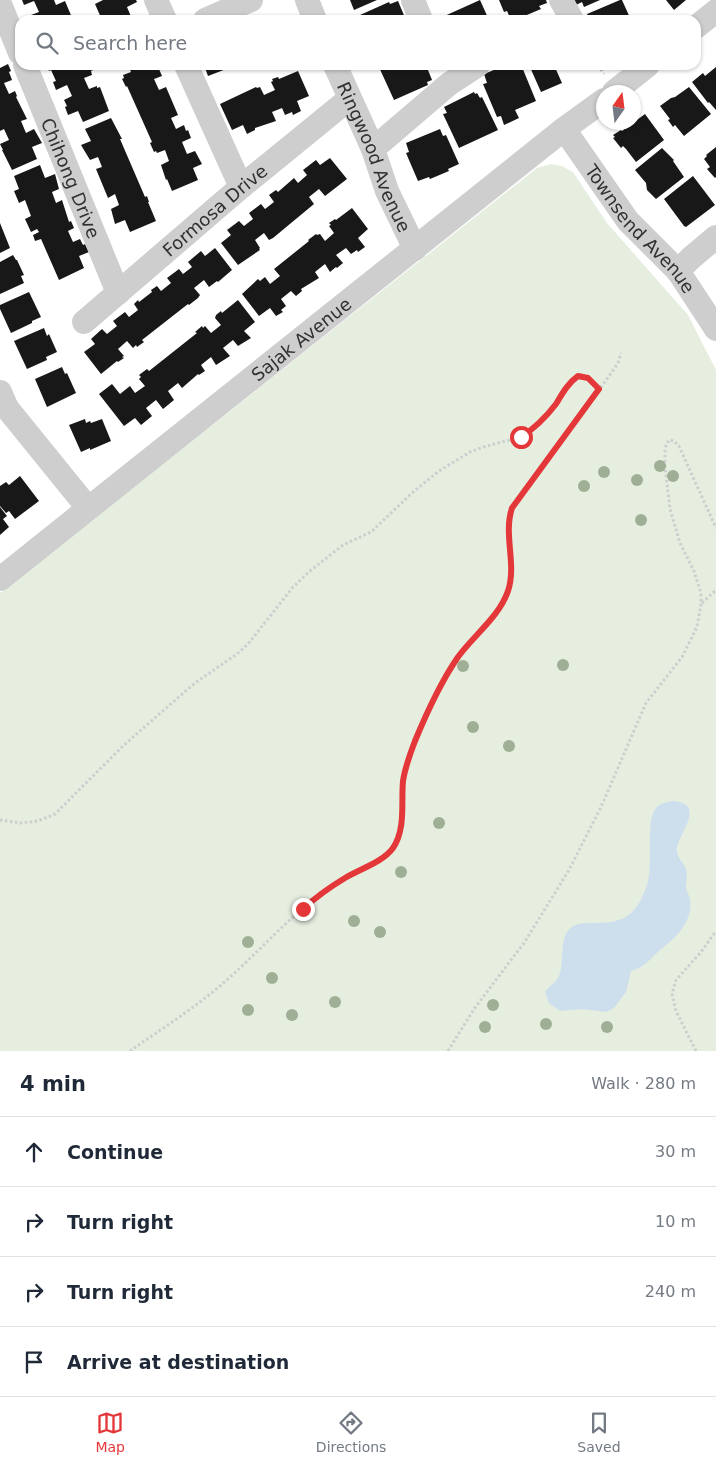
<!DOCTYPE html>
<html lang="en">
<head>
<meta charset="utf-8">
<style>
	body { margin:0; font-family:"DejaVu Sans",sans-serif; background:#f6f6f7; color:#1f2937 }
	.compass { position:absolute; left:596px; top:85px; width:45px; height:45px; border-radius:50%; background:#fff; box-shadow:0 1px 4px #0004; rotate:14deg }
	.stop { position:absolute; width:15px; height:15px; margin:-11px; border:4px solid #e43739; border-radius:50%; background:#fff }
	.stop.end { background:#e43739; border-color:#fff; box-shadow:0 1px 5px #0008 }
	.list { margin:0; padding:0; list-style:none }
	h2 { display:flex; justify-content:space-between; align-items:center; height:65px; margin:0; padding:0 20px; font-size:21px }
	h2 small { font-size:16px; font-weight:400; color:#747a83 }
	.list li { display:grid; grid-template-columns:32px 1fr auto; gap:15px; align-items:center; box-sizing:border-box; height:70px; padding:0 20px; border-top:1px solid #e0e1e3 }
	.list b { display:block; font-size:19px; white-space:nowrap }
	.list em { font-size:16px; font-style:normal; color:#747a83 }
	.icon { flex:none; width:28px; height:28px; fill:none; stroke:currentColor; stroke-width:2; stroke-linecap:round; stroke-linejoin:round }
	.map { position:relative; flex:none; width:716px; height:1051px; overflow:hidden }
	.search { position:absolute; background:#fff; box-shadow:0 1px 4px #0004; left:15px; right:15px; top:15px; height:55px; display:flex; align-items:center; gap:12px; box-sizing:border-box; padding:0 18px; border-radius:15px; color:#747a83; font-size:19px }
	.sheet { height:345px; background:#fff }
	nav { display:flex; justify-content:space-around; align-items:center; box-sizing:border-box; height:70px; border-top:1px solid #e0e1e3; background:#fff; font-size:14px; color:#747a83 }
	nav a { display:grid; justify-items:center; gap:2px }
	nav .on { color:#e43739 }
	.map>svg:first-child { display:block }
	.green { fill:#e6eee0 }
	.water { fill:#cddeed }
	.building { fill:#181818 }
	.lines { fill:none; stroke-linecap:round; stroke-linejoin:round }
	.path { stroke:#cecece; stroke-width:3; stroke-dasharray:2.5 2.5; stroke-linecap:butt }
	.minor { stroke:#cecece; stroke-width:24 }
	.tree { fill:#9faf95 }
	.route { stroke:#e43739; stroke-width:6 }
	.labels { text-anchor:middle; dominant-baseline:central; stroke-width:5; stroke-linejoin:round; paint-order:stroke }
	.street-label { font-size:18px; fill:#313131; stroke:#fff }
</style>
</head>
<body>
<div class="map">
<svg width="716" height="1051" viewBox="0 0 716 1051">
	<rect width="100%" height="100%" fill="#fff"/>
	<!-- green -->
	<path class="green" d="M551 164 562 166 573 172 607 223 688 315 716 370V1051H0V593L537 168Z"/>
	<!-- water -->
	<path class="water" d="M673 801C709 804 675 837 677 852 678 859 684 863 686 869 688 875 686 882 686 888 687 892 689 895 690 899 693 921 677 937 661 949 651 958 644 968 631 971L626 992 614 1008 606 1012 583 1009 560 1011 549 1003 545 992C548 987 555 983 558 978 566 964 557 937 572 927 577 923 585 923 590 923 622 923 634 919 646 888 655 866 644 823 656 808 660 803 668 802 673 801Z"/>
	<!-- building -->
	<path class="building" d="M22 0H54L56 5 65 1 73 20H33L31 15 39 12 34 1 24 5Z
		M103 0H136L137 2 127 7 132 19 102 20 95 4Z
		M350 0H377L354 10Z
		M480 0 489 20H441L440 18Z
		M499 0H546L547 3 539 6 541 9 515 20H511L507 11 504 12Z
		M574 0H600L584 7 582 2 576 5Z
		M620 0H622L631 20H581L588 17 587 14Z
		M666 0H686L674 10Z
		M398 1 406 20H363L360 15 389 2 390 4Z
		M8 64 11 71 9 72 12 80 4 83 9 94 15 91 17 96 16 97 27 119 21 121 26 133 34 129 42 143 32 147 37 159 12 170 2 150H3L0 144 9 140 4 129 0 131V68Z
		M47 65H91L93 70 91 71 92 75 84 78 89 89 97 86V88L100 87 109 111 83 122 78 111 68 115 65 107 67 106 64 100 72 96 67 85 56 90 53 82 56 81 51 70 49 71Z
		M128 65H160L161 68 159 69 162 76 154 79 159 90 166 87 178 115 171 118 176 129 184 125 186 131 188 130 191 138 182 142 187 154 195 151 202 164 193 168 198 180 172 191 167 179 166 180 161 165 169 161 165 150 157 153 156 151 154 152 150 143 152 142 127 86 126 87 122 79 124 78 123 75 131 72Z
		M204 65H233L234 66 208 76Z
		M378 65H426L432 80 427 82 428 85 394 100Z
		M506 65H519L520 68 522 67 536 101 515 110 519 118 504 125 501 116 497 117 483 84 487 83 484 74Z
		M529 65H554L562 83 541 92Z
		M716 67V110L709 102 708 103 692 82 703 73 705 76Z
		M298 71 309 96 297 101 301 111 293 115 292 112 285 115 282 108 272 112 276 121 255 128V130L247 134 243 125 232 130 220 104 256 87 257 88 260 87 264 95 275 90 271 82 273 81 272 79 278 77 279 79Z
		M689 87 711 114 684 136 675 125 673 127 668 120 670 119 660 106 671 98 675 97Z
		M474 92 475 94 477 93 480 98 482 97 498 130 459 148 443 114 447 113 444 107Z
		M645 114 664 140 636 162 626 149 623 146 621 148 613 138 615 137 613 135 621 130 622 131Z
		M111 118 122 139H120L145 197 147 196 149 202H148L156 221 130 232 125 220 115 224 111 209 119 205 115 194 108 198 96 169 102 167 98 157 90 160 81 145 91 141 85 129Z
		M440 129 443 136 446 135 459 164 448 169 449 171 430 179 429 177 418 181 406 153 409 152 406 143Z
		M716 147V177L715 178 707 169 710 167 704 159 707 156 706 155Z
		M662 148 674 160 673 161 684 177 656 199 647 190 646 183 635 170Z
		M330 158 347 179 325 196 319 189 309 197 314 204 273 238 269 240 264 233 255 240 260 248 259 249 260 250 238 265 221 243 231 235 227 230 239 221 244 226 253 219 249 213 261 204 265 209 274 202 269 195 276 190 278 192 294 178 298 183 307 175 303 170 316 160 320 165Z
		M40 165 45 178 55 174 59 189 52 192 56 203 62 200 69 222 71 221 74 228 68 231 73 242 80 239 83 245 85 244 89 252 79 256 84 268 59 280 41 239 35 241 33 235 39 232 37 229 31 232 25 219 31 216 25 200 19 203 14 191 19 189 14 176Z
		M693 176 715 205 686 227 684 226 664 199Z
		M352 208 368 229 358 238 365 247 358 252 357 250 351 254 346 248 336 255 343 263 337 268 336 267 330 272 325 264 315 272 319 278 301 289 302 291 296 296 291 291 281 299 286 306 281 310 283 312 276 316 270 308 259 316 242 294 258 279 260 281 265 277 270 284 280 276 274 269 309 241 308 240 316 234 317 235 320 234 325 241 334 233 329 226 331 225 329 223 335 219 336 220Z
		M0 223 10 248 0 253Z
		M215 248 232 270 218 282 217 281 209 287 204 280 194 288 200 295 198 298 189 305 188 304 142 340 144 342 137 347 136 345 133 348 127 341 118 349 124 356 122 357 124 358 118 362 117 361 101 374 84 352 95 344 91 339 102 329 107 334 117 326 113 321 125 312 129 317 138 310 134 304 138 300 139 302 152 292 151 290 157 286 161 291 171 283 167 278 179 269 183 274 192 267 188 262 201 251 205 256Z
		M13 255 16 260H17L24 275 21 276 24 283 0 294V262Z
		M29 292 41 317 32 321V323L11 333 0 309V305Z
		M238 300 255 322 244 331 251 338 238 346 233 340 223 348 230 356 216 365 211 357 201 365 205 371 199 375 198 374 182 388 178 383 168 391 174 400 163 409 156 400 146 408 152 416 141 425 135 418 124 426 99 394 112 384 120 394 130 386 135 393 145 386 139 379 141 377 139 375 147 369 149 371 197 333 195 332 202 326 203 328 205 326 211 333 221 325 215 318 216 315 221 311 222 313Z
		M44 328 47 336 49 334 57 352 46 357 47 360 27 369 14 341Z
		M62 367 65 374 67 373 76 393 47 407 35 379Z
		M85 419 86 423 90 421 91 423 102 419 111 441 90 450V448L81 452 69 425Z
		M20 476 39 501 15 519 9 511 6 513 0 506V486L6 482 9 485Z
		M0 507 7 516 3 519 9 527 0 535Z"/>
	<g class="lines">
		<!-- path -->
		<path class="path" d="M598 65 604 74
			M702 603 716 590
			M0 820 21 823 38 821 55 814 123 746 173 702 195 683 237 654 248 644 293 587 310 571 343 545 371 532 412 493 439 471 470 452 483 447 521 437 536 427 555 404 567 386 578 376 581 375 588 378 599 389
			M130 1051C160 1030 193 1009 221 985 255 956 284 922 319 895 337 881 384 862 394 846 407 827 400 801 403 780 405 766 410 752 416 740 427 711 440 682 459 656 475 634 500 616 508 590 517 564 502 535 512 508L612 372 618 363 621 353
			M448 1051 474 1009 524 943 569 870 601 807 646 703 682 657 697 627 701 604V593L694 571 680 543 670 509 665 466V448L669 440 674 441 679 446 716 528
			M696 1051 676 1011 672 994 676 980 701 952 716 931"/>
		<!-- minor -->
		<g class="minor">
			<path d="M156 0 165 20"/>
			<path d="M307 0 315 20"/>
			<path d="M413 0 421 20"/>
			<path d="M561 0 572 20"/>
			<path d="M0 4 20 53"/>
			<path d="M205 20 251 0"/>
			<path d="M696 27 716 11"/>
			<path id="s1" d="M25 65 118 293"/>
			<path d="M186 65 241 187"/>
			<path id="s2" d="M335 65 373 149 387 191 415 249"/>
			<path d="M614 92 648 65"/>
			<path id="s3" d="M564 129 628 221 678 271 716 329"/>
			<path d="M373 149 449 84 478 65"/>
			<path d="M678 271 691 258 716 237"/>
			<path id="s4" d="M84 322 241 187 349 99"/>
			<path d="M0 392 7 408 88 508"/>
			<path id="s5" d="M0 579 564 129 604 100"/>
		</g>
	</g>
	<!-- trees -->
	<g class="tree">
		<circle cx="660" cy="466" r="6"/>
		<circle cx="604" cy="472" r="6"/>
		<circle cx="673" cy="476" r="6"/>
		<circle cx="637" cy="480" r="6"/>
		<circle cx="584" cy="486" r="6"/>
		<circle cx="641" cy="520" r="6"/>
		<circle cx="563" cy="665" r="6"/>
		<circle cx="463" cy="666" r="6"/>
		<circle cx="473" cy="727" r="6"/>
		<circle cx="509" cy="746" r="6"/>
		<circle cx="439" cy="823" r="6"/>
		<circle cx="401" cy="872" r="6"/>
		<circle cx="354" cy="921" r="6"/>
		<circle cx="380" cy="932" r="6"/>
		<circle cx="248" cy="942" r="6"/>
		<circle cx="272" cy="978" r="6"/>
		<circle cx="335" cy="1002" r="6"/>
		<circle cx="493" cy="1005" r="6"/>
		<circle cx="248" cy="1010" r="6"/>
		<circle cx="292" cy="1015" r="6"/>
		<circle cx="546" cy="1024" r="6"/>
		<circle cx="485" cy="1027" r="6"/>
		<circle cx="607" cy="1027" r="6"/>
	</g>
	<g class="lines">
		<!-- route -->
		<path class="route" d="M303 909C316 897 330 887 345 878 360 869 383 862 393 848 406 829 401 802 403 781 405 768 410 754 415 741 427 712 440 683 458 657 474 635 499 617 508 591 517 564 503 535 512 508L599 389 588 378 578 376C568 383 562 394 556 404 546 417 535 428 521 437"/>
	</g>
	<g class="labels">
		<!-- street labels -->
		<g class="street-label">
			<text stroke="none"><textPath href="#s2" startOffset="100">Ringwood Avenue</textPath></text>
			<text stroke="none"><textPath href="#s1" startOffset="122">Chihong Drive</textPath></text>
			<text stroke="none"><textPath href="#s4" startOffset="172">Formosa Drive</textPath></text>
			<text stroke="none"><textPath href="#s3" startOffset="126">Townsend Avenue</textPath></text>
			<text stroke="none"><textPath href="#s5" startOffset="385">Sajak Avenue</textPath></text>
		</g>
	</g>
</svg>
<svg class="compass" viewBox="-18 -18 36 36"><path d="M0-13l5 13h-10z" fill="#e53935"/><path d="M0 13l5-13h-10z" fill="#747a83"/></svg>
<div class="stop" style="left:521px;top:437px"></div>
<div class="stop end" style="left:303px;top:909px"></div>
<div class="search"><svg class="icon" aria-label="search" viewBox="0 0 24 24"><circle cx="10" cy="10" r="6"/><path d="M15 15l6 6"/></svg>Search here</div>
</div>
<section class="sheet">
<h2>4 min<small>Walk · 280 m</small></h2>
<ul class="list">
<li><svg class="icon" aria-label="ahead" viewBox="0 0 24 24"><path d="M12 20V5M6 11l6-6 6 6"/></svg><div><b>Continue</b></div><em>30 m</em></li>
<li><svg class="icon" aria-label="right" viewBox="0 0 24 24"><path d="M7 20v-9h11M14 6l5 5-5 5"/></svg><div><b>Turn right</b></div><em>10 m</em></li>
<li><svg class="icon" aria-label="right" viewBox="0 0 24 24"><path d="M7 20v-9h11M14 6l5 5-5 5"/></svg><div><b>Turn right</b></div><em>240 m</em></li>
<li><svg class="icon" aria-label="arrive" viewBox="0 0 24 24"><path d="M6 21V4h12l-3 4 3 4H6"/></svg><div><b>Arrive at destination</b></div></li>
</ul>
</section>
<nav>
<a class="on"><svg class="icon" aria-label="map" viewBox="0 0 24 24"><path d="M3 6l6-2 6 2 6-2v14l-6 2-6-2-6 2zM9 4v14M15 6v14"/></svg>Map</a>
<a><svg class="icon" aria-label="directions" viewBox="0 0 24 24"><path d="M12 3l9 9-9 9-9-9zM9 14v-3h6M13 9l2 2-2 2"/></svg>Directions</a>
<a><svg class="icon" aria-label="saved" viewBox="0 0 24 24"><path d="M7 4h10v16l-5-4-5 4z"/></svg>Saved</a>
</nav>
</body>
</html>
